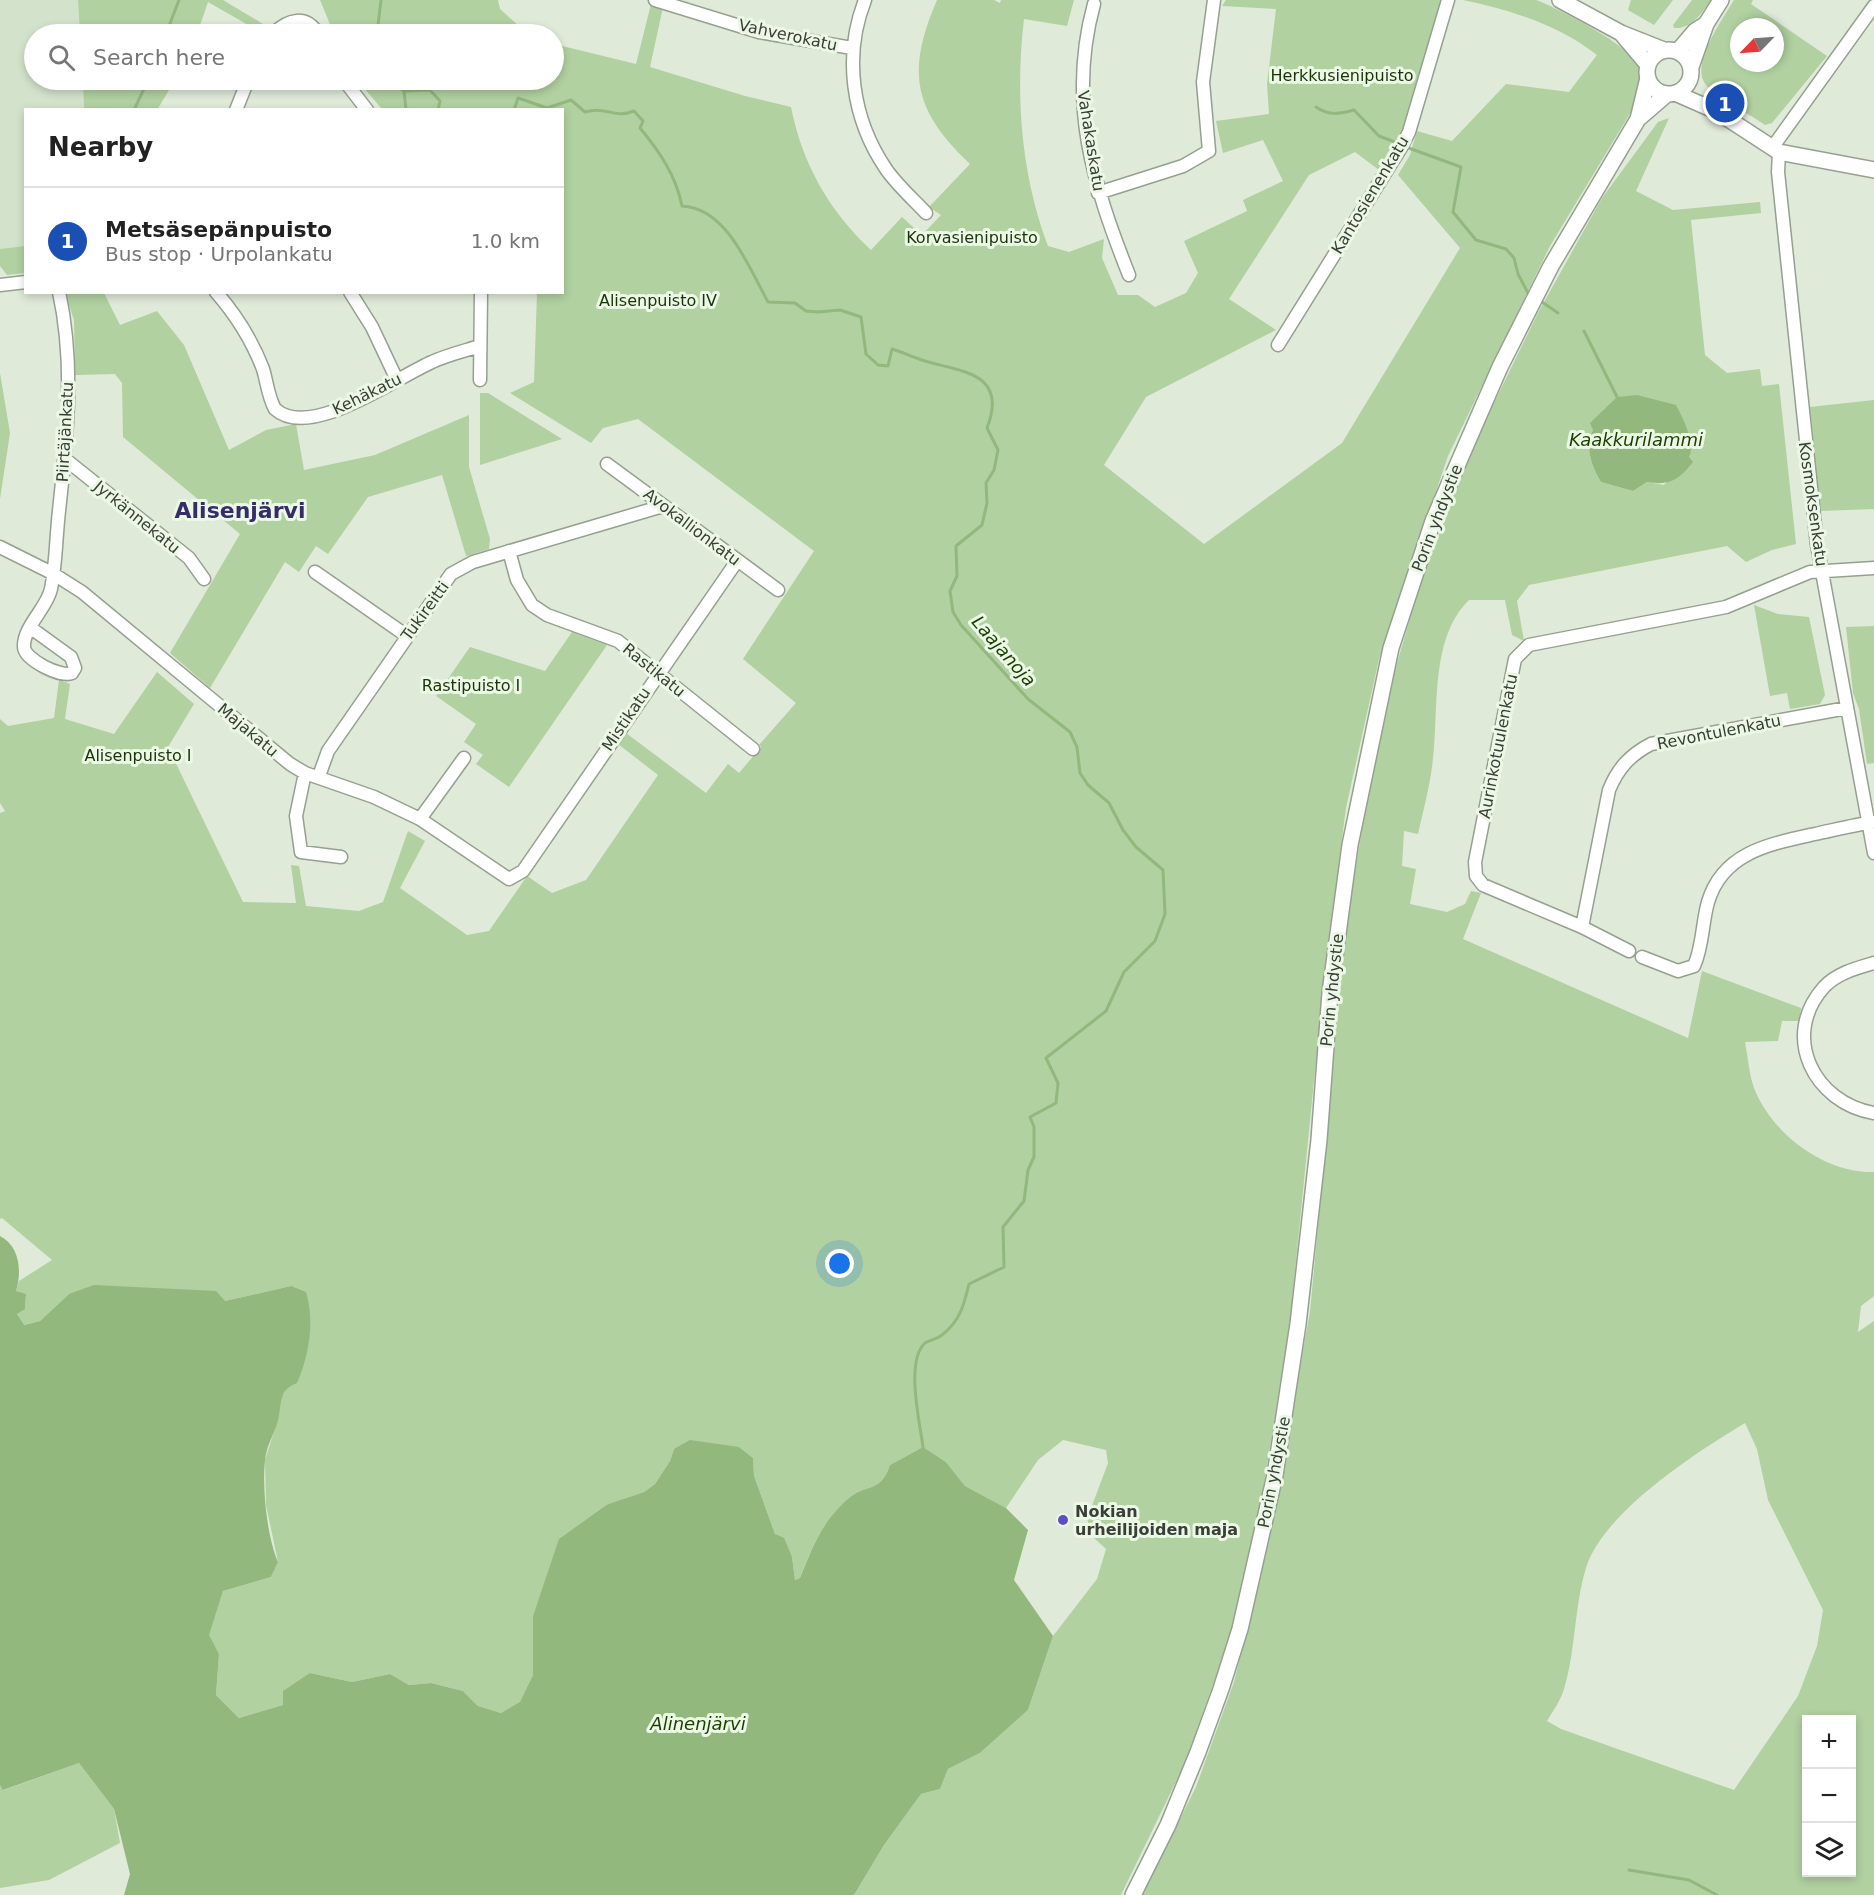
<!DOCTYPE html>
<html lang="en">
<head>
<meta charset="utf-8">
<style>
	body { margin:0; font-family:"DejaVu Sans",sans-serif; background:#f2f2f2; color:#222 }
	.controls { position:absolute; right:18px; bottom:18px; display:grid; overflow:hidden; border-radius:0px; box-shadow:0 3px 9px #0003 }
	.controls button { width:54px; height:54px; display:grid; place-items:center; padding:0; border:0; border-bottom:2px solid #e0e0e0; background:#fff; color:#222; font:30px sans-serif }
	.compass { position:absolute; left:1730px; top:18px; width:54px; height:54px; border-radius:50%; background:#fff; box-shadow:0 3px 9px #0003; rotate:245deg }
	.you { position:absolute; left:840px; top:1264px; width:21px; height:21px; margin:-15px; border:4px solid #fff; border-radius:50%; background:#1a73e8; box-shadow:0 0 0 9px #1a73e833 }
	.badge { display:grid; place-items:center; width:39px; height:39px; border-radius:50%; background:#5f4dc6; color:#fff; font-size:20px; font-weight:700 }
	.pin { position:absolute; translate:-50% -50%; border:3px solid #fff; box-shadow:0 2px 6px #0006 }
	.list { margin:0; padding:0; list-style:none }
	h2 { display:flex; justify-content:space-between; align-items:center; height:78px; margin:0; padding:0 24px; font-size:26px }
	h2 small { font-size:20px; font-weight:400; color:#767676 }
	.list li { display:grid; grid-template-columns:39px 1fr auto; gap:18px; align-items:center; box-sizing:border-box; height:108px; padding:0 24px; border-top:2px solid #e0e0e0 }
	.list b { display:block; font-size:22px; white-space:nowrap }
	.list p { margin:0; font-size:20px; white-space:nowrap; color:#767676 }
	.list em { font-size:20px; font-style:normal; color:#767676 }
	.icon { flex:none; width:33px; height:33px; fill:none; stroke:currentColor; stroke-width:2; stroke-linecap:round; stroke-linejoin:round }
	.map { position:relative; flex:none; width:1874px; height:1895px; overflow:hidden }
	.search { position:absolute; background:#fff; box-shadow:0 3px 9px #0003; left:24px; top:24px; width:540px; height:66px; display:flex; align-items:center; gap:15px; box-sizing:border-box; padding:0 21px; border-radius:33px; color:#767676; font-size:22px }
	.panel { position:absolute; background:#fff; box-shadow:0 3px 9px #0003; left:24px; top:108px; width:540px; height:186px; border-radius:0px }
	.map>svg:first-child { display:block }
	.built { fill:#d3e3cb }
	.green { fill:#b1d1a1; fill-rule:evenodd }
	.water { fill:#92b87d }
	.lines { fill:none; stroke-linecap:round; stroke-linejoin:round }
	.stream { stroke:#92b87d; stroke-width:3 }
	.minor-casing { stroke:#95a090; stroke-width:15 }
	.major-casing { stroke:#95a090; stroke-width:18 }
	.minor { stroke:#fff; stroke-width:12 }
	.major { stroke:#fff; stroke-width:15 }
	.poi-dot { fill:#5f4dc6; stroke:#ecf8e6; stroke-width:2 }
	.labels { text-anchor:middle; dominant-baseline:central; stroke-width:6; stroke-linejoin:round; paint-order:stroke }
	.street-label { font-size:16px; fill:#393e37; stroke:#ecf8e6 }
	.park-label { font-size:16px; fill:#1a3308; stroke:#ecf8e6 }
	.poi-label { font-size:16px; font-weight:bold; fill:#393e37; stroke:#ecf8e6; text-anchor:start }
	.water-label { font-size:18px; font-style:italic; fill:#1c3f00; stroke:#ecf8e6 }
	.district-label { font-size:22px; font-weight:bold; fill:#342d68; stroke:#ecf8e6 }
</style>
</head>
<body>
<div class="map">
<svg width="1874" height="1895" viewBox="0 0 1874 1895">
	<rect width="100%" height="100%" fill="#dfead9"/>
	<!-- built -->
	<path class="built" d="M0 0H78L80 34H34V80H83L84 109 26 110 25 246 0 249Z"/>
	<!-- green -->
	<path class="green" d="M78 0H223L268 27 262 33 208 2 197 34H80Z
		M320 0H498L500 9 528 34H334Z
		M937 0H994L1000 3 1001 0H1074L1067 26 1024 19C1015 95 1021 174 1048 246L1069 252 1104 239 1102 258 1118 295H1138L1155 307 1186 293 1198 273 1184 241 1247 211 1243 200 1283 181 1263 140 1223 153 1216 121 1269 114 1267 84 1276 9 1222 6 1226 0H1441L1401 134 1391 154 1379 170 1355 152 1309 175 1229 299 1276 330 1146 397 1104 465 1204 544 1342 443 1460 248 1398 175 1410 155 1417 131 1452 141 1506 84 1569 92 1597 55C1559 25 1511 10 1463 0H1536C1558 8 1632 47 1641 67 1646 78 1638 95 1634 107L1550 246 1448 456 1379 659 1346 808 1327 951 1290 1321 1262 1498 1238 1609 1215 1679 1184 1765 1121 1895H854L884 1845 921 1794 940 1789 948 1769 980 1753 1028 1710 1053 1636 1097 1579 1106 1549 1094 1538 1087 1519 1108 1463 1106 1450 1063 1440 1038 1460 1006 1508 965 1486 946 1462 923 1447 890 1465C880 1494 867 1483 849 1498 822 1521 812 1547 800 1578L795 1580 792 1557 775 1534 754 1476 753 1458 739 1447 674 1449 670 1461 655 1484 644 1492 608 1504 547 1581 533 1616V1675L520 1703 501 1713 478 1706 463 1691 431 1683 409 1685 390 1674 352 1682 310 1673 283 1705 239 1718 216 1695 219 1654 208 1635 223 1591 271 1577 278 1562 266 1505 265 1460 278 1419 279 1400 289 1386 291 1286 225 1301 69 1294 40 1321 23 1325 17 1314 25 1308 26 1295 16 1291 19 1281 52 1260 2 1218 0 1219V813L5 811 0 803V719L8 726 54 718 59 680 70 684 65 719 114 734 157 672 194 704 168 747 243 902 296 903 291 865 299 866 306 906 359 911 383 902 408 831 425 841 400 888 467 935 489 931 527 876 552 893 586 880 658 775 618 744 626 733 706 793 728 764 739 773 761 747 759 745 796 703 743 659 814 551 638 419 603 428 591 443 510 393 534 382 537 293 562 292V110L382 109 357 80H554V44L636 64 651 4 663 7 650 67 745 96 791 107C802 163 829 211 871 250L902 217 922 235 941 215 929 207 970 164C913 110 906 72 937 0Z
		M1631 0H1673L1654 25 1628 10Z
		M1692 0H1711C1701 14 1692 29 1674 28L1673 25Z
		M1734 0H1753L1751 4 1827 56 1772 123 1765 125C1751 115 1717 97 1706 85 1689 65 1723 19 1734 0ZM1739 27H1775V63H1739Z
		M83 80H175L157 110 84 109Z
		M1669 118 1636 191 1673 210 1760 202 1761 213 1691 220 1705 355 1727 373 1760 369 1762 386 1779 384 1796 544 1772 550 1746 562 1727 546 1529 585 1517 601 1524 641 1512 635 1505 600H1469C1428 640 1440 714 1432 767 1429 789 1423 812 1418 834L1404 831 1402 866 1416 869 1410 904 1447 912 1465 904 1471 891 1481 893 1463 939 1688 1038 1702 971 1801 1008 1799 1021H1782L1778 1041 1745 1042C1748 1057 1749 1074 1754 1088 1772 1134 1824 1173 1874 1172V1296L1861 1306 1858 1332 1874 1321V1895H1142L1196 1787 1234 1682 1261 1574 1310 1312 1346 929 1369 785 1389 691 1418 591 1468 456 1539 311 1602 198 1658 122ZM1676 405 1692 442 1689 457 1664 485 1647 482 1633 491 1601 482C1592 467 1584 447 1593 430ZM1745 1423 1757 1449 1768 1500 1823 1610 1817 1646 1798 1696 1734 1790 1561 1729 1547 1721C1553 1711 1561 1700 1564 1689 1576 1650 1574 1607 1586 1568 1603 1512 1697 1452 1745 1423ZM1806 1720H1852V1872H1806Z
		M25 246V273L7 275 0 266V249Z
		M65 293H104L120 325 157 311 184 345 229 450 266 430 296 424 304 470 375 455 469 415V467L490 539 489 549 466 556 442 475 368 497 328 554 316 546 299 572 285 562 210 688 170 653 240 534 123 437 122 383 115 374 75 375 74 320Z
		M0 373 10 433 0 499Z
		M480 393H488L562 439 480 465Z
		M1874 400V509L1820 511 1810 407Z
		M1754 605 1778 614 1809 617 1825 695 1820 704 1790 709 1787 693 1770 696Z
		M1874 626V763L1867 764 1859 709 1853 693 1846 627Z
		M572 632 607 645 509 787 476 764 483 755 464 742 476 724 436 696 470 647 545 671Z
		M79 1763 114 1809 120 1843 49 1880 0 1888V1785L4 1790Z"/>
	<!-- water -->
	<path class="water" d="M1637 395 1676 405C1683 418 1696 444 1689 457L1693 462C1679 480 1669 486 1647 482L1633 491 1601 482C1592 467 1584 447 1593 430L1590 423 1617 397Z
		M0 1236C20 1246 22 1272 16 1291L26 1294 25 1309 17 1314 24 1325 40 1321 69 1294 94 1285 216 1291 225 1301 291 1286 306 1292C315 1322 309 1355 297 1383 278 1390 282 1404 278 1421 274 1434 266 1447 265 1461 262 1488 267 1537 278 1562L271 1577 223 1591 209 1635 219 1654 216 1695 239 1718 283 1705V1691L310 1673 352 1682 390 1674 409 1685 431 1683 463 1691 478 1706 501 1713 520 1702 533 1675V1616L559 1539 608 1504 644 1492 655 1484 670 1461 674 1449 690 1440 739 1447 753 1458 754 1476 775 1534 784 1538 792 1557 795 1580 800 1578C813 1546 822 1521 849 1498 867 1483 880 1494 890 1465L923 1447 946 1462 965 1486 1006 1508 1028 1530 1014 1580 1053 1636 1028 1710 980 1753 948 1769 940 1789 921 1794 884 1845 854 1895H124L130 1874 114 1809 79 1763 3 1790 0 1785Z"/>
	<g class="lines">
		<!-- stream -->
		<path class="stream" d="M166 34 179 0
			M377 34 381 0
			M390 80 404 91 430 90 440 101 438 110
			M404 91 406 110
			M1316 107C1329 116 1340 114 1354 110L1379 136 1400 144
			M134 110 148 80
			M514 110 518 98 547 108 571 100 585 112C608 106 614 119 634 111L643 121 640 128C660 152 676 176 682 206 727 208 749 268 768 302L795 303 806 311 818 312 840 310 861 317 866 354 878 365 888 366 892 349C902 352 910 356 919 359 955 372 1010 369 987 428L998 450 994 470 986 483 987 503 982 525 956 546 957 576 950 591 953 612 961 625 1028 699 1070 732 1077 747 1080 773 1088 785 1109 803 1123 830 1136 847 1163 870 1165 914 1155 941 1124 972 1106 1011 1046 1058 1058 1083 1056 1103 1030 1117 1034 1127V1157L1028 1170 1024 1201 1003 1227 1004 1267 969 1284C964 1305 960 1321 942 1335 937 1339 930 1340 925 1343 905 1361 920 1423 923 1447
			M1406 147 1461 167 1453 212 1476 240 1506 249 1514 258 1518 274 1528 293
			M1542 302 1558 313
			M1584 331 1617 397
			M1629 1870 1689 1880 1717 1895"/>
		<defs>
			<path id="minor" d="M655 0 759 32 852 48
				M865 0C843 56 852 119 886 169 897 185 913 199 926 213
				M1094 4C1067 102 1093 184 1129 275
				M273 34C288 19 306 14 318 34
				M344 80 367 110
				M236 110 248 80
				M1772 148 1874 6
				M1779 152 1778 172 1817 545 1874 853
				M1098 193 1183 166 1209 151 1203 82 1214 0
				M0 285 26 282
				M216 292C236 315 252 340 263 369 267 382 268 397 275 409 310 441 397 377 432 362 447 355 464 351 480 346
				M350 292 372 327 397 380
				M1278 345 1402 146 1409 132 1448 0
				M480 380 481 292
				M65 459 189 558 204 579
				M607 464 778 590
				M0 547 52 573 82 592 290 764 305 773 374 797 420 819 509 879 523 871 737 561
				M509 551 517 580 532 605 547 615 618 641 753 749
				M315 572 407 636
				M31 628 71 657 75 668 72 673C61 678 25 660 24 647 23 627 47 608 51 589 56 564 56 537 59 511 67 438 75 365 59 292
				M305 773 296 816 301 852 341 857
				M319 776 328 751 451 574 473 562 663 506
				M420 819 464 758
				M1582 927 1609 790C1618 768 1630 755 1651 744L1847 708
				M1629 951 1582 927 1483 885 1476 876 1475 862 1515 659 1529 645 1726 607 1810 572 1874 568
				M1642 957 1678 971 1694 966C1703 946 1702 923 1708 902 1723 852 1770 844 1815 834 1834 830 1854 825 1874 822
				M1874 963C1857 968 1837 973 1824 987 1780 1036 1814 1103 1874 1113"/>
			<path id="major" d="M1560 0 1621 33 1664 50
				M1621 33 1648 65
				M1647 72a22 22 0 1 1 44 0a22 22 0 1 1-44 0Z
				M1678 51 1695 31 1706 24
				M1691 67 1706 24 1721 0
				M1675 93 1716 111 1779 152 1874 170
				M1638 119 1667 94
				M1133 1895 1168 1825 1198 1752 1221 1689 1240 1629 1275 1475 1298 1324 1319 1140 1330 993 1350 845 1391 648 1433 521 1500 367 1551 266 1638 119 1648 78"/>
		</defs>
		<!-- minor casing -->
		<use href="#minor" class="minor-casing"/>
		<!-- major casing -->
		<use href="#major" class="major-casing"/>
		<!-- minor -->
		<use href="#minor" class="minor"/>
		<!-- major -->
		<use href="#major" class="major"/>
	</g>
	<!-- markers -->
	<circle class="poi-dot" cx="1063" cy="1520" r="6"/>
	<g class="labels">
		<!-- street labels -->
		<g class="street-label">
			<text transform="translate(788 35) rotate(12)">Vahverokatu</text>
			<text transform="translate(1091 141) rotate(81)">Vahakaskatu</text>
			<text transform="translate(1370 195) rotate(-59)">Kantosienenkatu</text>
			<text transform="translate(367 394) rotate(-26)">Kehäkatu</text>
			<text transform="translate(65 432) rotate(-87)">Piirtäjänkatu</text>
			<text transform="translate(1813 504) rotate(82)">Kosmoksenkatu</text>
			<text transform="translate(137 517) rotate(39)">Jyrkännekatu</text>
			<text transform="translate(1437 518) rotate(-69)">Porin yhdystie</text>
			<text transform="translate(692 527) rotate(37)">Avokallionkatu</text>
			<text transform="translate(425 611) rotate(-54)">Tukireitti</text>
			<text transform="translate(654 670) rotate(39)">Rastikatu</text>
			<text transform="translate(626 719) rotate(-56)">Mistikatu</text>
			<text transform="translate(248 730) rotate(40)">Majakatu</text>
			<text transform="translate(1719 732) rotate(-11)">Revontulenkatu</text>
			<text transform="translate(1498 746) rotate(-79)">Aurinkotuulenkatu</text>
			<text transform="translate(1332 990) rotate(-84)">Porin yhdystie</text>
			<text transform="translate(1274 1472) rotate(-79)">Porin yhdystie</text>
		</g>
		<!-- park labels -->
		<g class="park-label">
			<text x="1342" y="75">Herkkusienipuisto</text>
			<text x="972" y="237">Korvasienipuisto</text>
			<text x="658" y="300">Alisenpuisto IV</text>
			<text x="471" y="685">Rastipuisto I</text>
			<text x="138" y="755">Alisenpuisto I</text>
		</g>
		<!-- poi labels -->
		<g class="poi-label">
			<text x="1075" y="1511">Nokian<tspan x="1075" dy="18">urheilijoiden maja</tspan></text>
		</g>
		<!-- water labels -->
		<g class="water-label">
			<text x="1636" y="439">Kaakkurilammi</text>
			<text transform="translate(1004 651) rotate(49)">Laajanoja</text>
			<text x="698" y="1723">Alinenjärvi</text>
		</g>
		<!-- district labels -->
		<g class="district-label">
			<text x="240" y="510">Alisenjärvi</text>
		</g>
	</g>
</svg>
<div class="controls">
<button>+</button>
<button>−</button>
<button><svg class="icon" aria-label="layers" viewBox="0 0 24 24"><path d="M12 4l9 5-9 5-9-5zM3 14l9 5 9-5"/></svg></button>
</div>
<svg class="compass" viewBox="-18 -18 36 36"><path d="M0-13l5 13h-10z" fill="#e53935"/><path d="M0 13l5-13h-10z" fill="#767676"/></svg>
<div class="you"></div>
<div class="pin badge" style="left:1725px;top:103px;background:#1a4fb4">1</div>
<div class="search"><svg class="icon" aria-label="search" viewBox="0 0 24 24"><circle cx="10" cy="10" r="6"/><path d="M15 15l6 6"/></svg>Search here</div>
<section class="panel">
<h2>Nearby<small></small></h2>
<ul class="list">
<li><span class="badge" style="background:#1a4fb4">1</span><div><b>Metsäsepänpuisto</b><p>Bus stop · Urpolankatu</p></div><em>1.0 km</em></li>
</ul>
</section>
</div>
</body>
</html>
